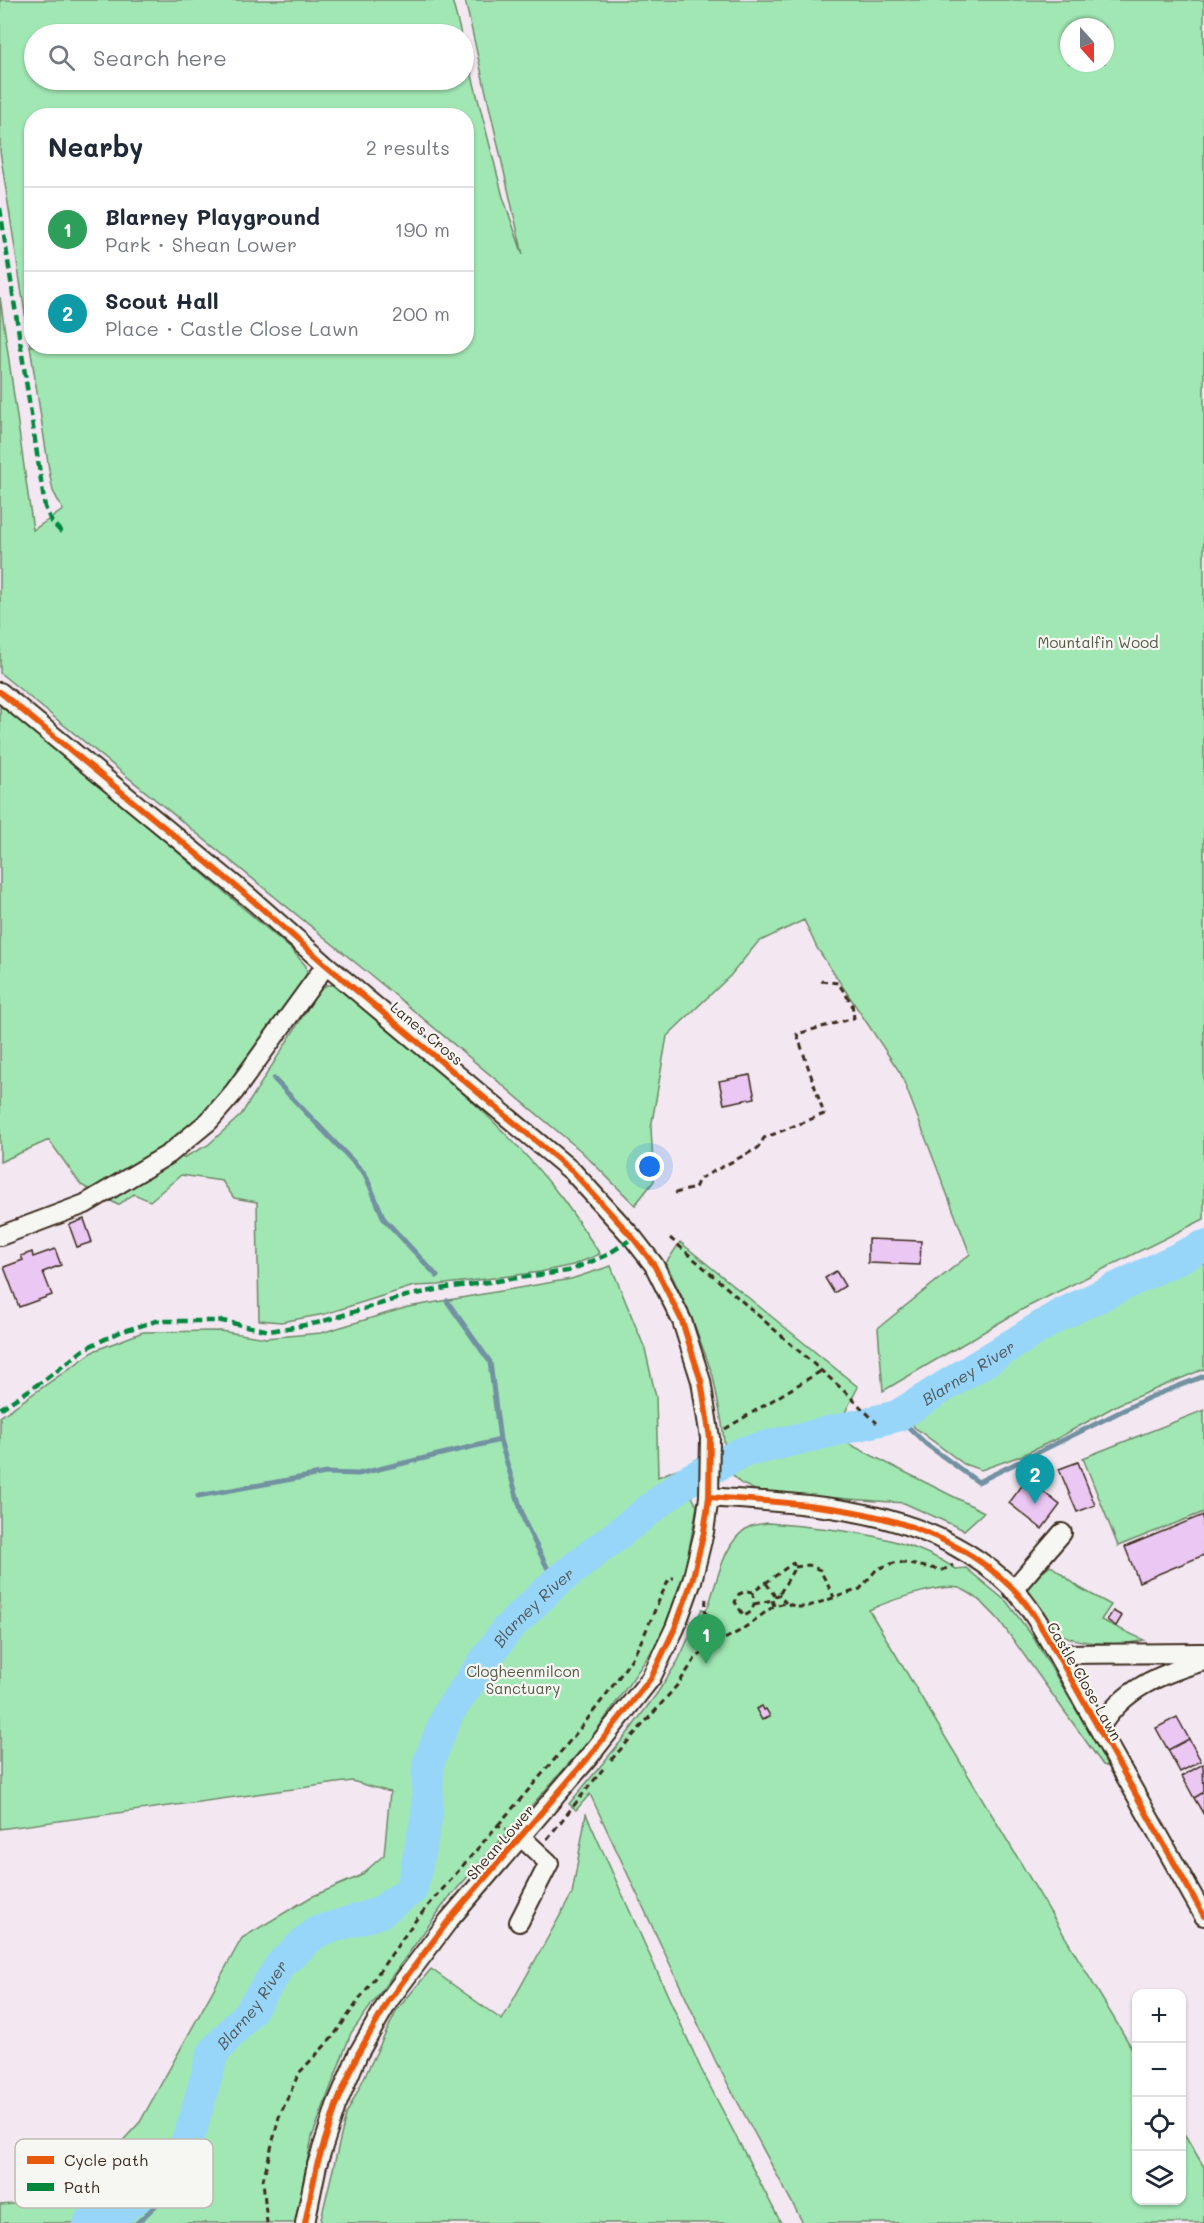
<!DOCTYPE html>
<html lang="en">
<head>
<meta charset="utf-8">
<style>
	body { margin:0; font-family:Mali,sans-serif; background:#f6f6f7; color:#1f2937 }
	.controls { position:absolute; right:18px; bottom:18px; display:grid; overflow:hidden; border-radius:12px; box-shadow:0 2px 4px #0004 }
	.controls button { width:54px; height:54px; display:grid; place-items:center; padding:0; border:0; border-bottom:2px solid #e0e1e3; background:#fff; color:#1f2937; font:30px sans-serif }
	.compass { position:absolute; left:1060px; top:18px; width:54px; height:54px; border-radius:50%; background:#fff; box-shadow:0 2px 4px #0004; rotate:159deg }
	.you { position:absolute; left:650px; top:1167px; width:21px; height:21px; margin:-15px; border:4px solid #fff; border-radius:50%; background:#1a73e8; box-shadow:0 0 0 9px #1a73e833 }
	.badge { display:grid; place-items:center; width:39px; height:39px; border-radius:50%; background:#c8321e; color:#fff; font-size:20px; font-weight:700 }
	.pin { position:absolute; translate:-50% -50px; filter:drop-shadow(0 2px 3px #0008) }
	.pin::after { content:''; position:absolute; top:32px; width:21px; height:18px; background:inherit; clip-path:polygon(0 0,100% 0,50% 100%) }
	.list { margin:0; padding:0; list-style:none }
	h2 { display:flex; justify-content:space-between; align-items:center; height:78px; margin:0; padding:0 24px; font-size:26px }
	h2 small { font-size:20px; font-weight:400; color:#747a83 }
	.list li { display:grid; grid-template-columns:39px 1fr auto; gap:18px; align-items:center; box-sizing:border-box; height:84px; padding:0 24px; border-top:2px solid #e0e1e3 }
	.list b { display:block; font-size:22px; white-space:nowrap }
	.list p { margin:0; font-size:20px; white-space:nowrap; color:#747a83 }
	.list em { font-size:20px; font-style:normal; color:#747a83 }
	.icon { flex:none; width:33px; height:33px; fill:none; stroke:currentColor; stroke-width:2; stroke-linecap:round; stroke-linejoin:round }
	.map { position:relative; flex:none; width:1204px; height:2223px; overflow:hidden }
	.search { position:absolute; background:#fff; box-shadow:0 2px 4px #0004; left:24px; top:24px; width:450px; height:66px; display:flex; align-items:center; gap:15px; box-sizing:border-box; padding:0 21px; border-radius:33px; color:#747a83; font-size:22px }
	.panel { position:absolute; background:#fff; box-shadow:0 2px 4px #0004; left:24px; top:108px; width:450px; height:246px; border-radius:24px }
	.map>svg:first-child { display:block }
	.green { fill:#a1e7b4; stroke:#6e8869; stroke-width:1.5; fill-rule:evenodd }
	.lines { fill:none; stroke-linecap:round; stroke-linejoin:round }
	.stream { stroke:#7291a1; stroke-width:5 }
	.river { stroke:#97d6f9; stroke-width:32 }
	.building { fill:#ebc7f3; stroke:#3b2a1e; stroke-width:1.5 }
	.minor-casing { stroke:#3b2a1e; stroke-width:22 }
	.path { stroke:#3b2a1e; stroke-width:3; stroke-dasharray:6 4.5; stroke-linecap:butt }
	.minor { stroke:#f6f6f2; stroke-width:18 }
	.quiet { stroke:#00873e; stroke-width:4.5; stroke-dasharray:9 4.5; stroke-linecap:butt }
	.cycleway-casing { stroke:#f6f6f2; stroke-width:10 }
	.cycleway { stroke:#e8590c; stroke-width:6 }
	.labels { text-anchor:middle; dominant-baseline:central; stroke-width:4.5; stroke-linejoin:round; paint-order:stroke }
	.park-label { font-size:15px; fill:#545944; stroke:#f6f6f2 }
	.street-label { font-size:15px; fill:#3b2a1e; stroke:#f6f6f2 }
	.water-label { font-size:16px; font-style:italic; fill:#525555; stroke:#f6f6f2 }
	.key { fill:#f6f6f2; stroke:#beb9b2; stroke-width:1.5 }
	.key-label { font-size:16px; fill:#3b2a1e }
</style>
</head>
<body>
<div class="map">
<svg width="1204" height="2223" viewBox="0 0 1204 2223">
	<rect width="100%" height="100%" fill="#f3e8f2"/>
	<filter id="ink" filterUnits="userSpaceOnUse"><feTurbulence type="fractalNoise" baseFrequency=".0167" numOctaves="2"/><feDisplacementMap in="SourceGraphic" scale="12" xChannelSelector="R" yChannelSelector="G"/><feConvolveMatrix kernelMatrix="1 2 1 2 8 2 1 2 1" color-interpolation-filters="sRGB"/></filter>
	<g filter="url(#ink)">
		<!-- green -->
		<path class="green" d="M0 0H452L461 34H34V80H464V44L503 197 523 255 465 0H1204V1219L1021 1310 883 1391 878 1328 970 1254 901 1074 817 948 804 920 758 942 730 976 667 1036 651 1128 654 1181 635 1205 581 1151 389 990 0 673V297L33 530 63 510 53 491 50 476 0 151ZM1069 27H1105V63H1069ZM32 116H466V346H32Z
			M0 706 71 761 291 949 306 966 307 974 287 1004 205 1119 94 1192 81 1185 49 1140 0 1162Z
			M327 985H334C413 1048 503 1120 564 1201 576 1218 588 1236 600 1254L573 1265 540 1272 438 1285 414 1286 325 1314 281 1322 259 1320 257 1202 234 1198 222 1181 181 1175 150 1201 134 1194 118 1205 106 1198 180 1155 183 1158 208 1145 241 1115 318 992Z
			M680 1242 858 1387 833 1436 984 1512 964 1530 904 1503 794 1495 755 1490 740 1483 729 1471 726 1460 722 1423 713 1376 692 1318 666 1263Z
			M1204 1250V1369L1119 1404 1058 1438 1023 1455 981 1470 964 1464 914 1427 910 1416 913 1411 937 1399 992 1364 1100 1304 1160 1276Z
			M611 1266 645 1349 656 1397 658 1477 677 1469 697 1506 684 1577 659 1641 590 1740 447 1900 351 2033 312 2137 295 2223H0V2205L40 2202 90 2176 140 2122 242 1938 311 1897 360 1876 384 1855 390 1792 352 1781 0 1829V1417L96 1350 143 1332 220 1331 266 1338 321 1333 408 1307 571 1279Z
			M1204 1410V1512L1118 1546 1083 1458Z
			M768 1523C833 1529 900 1532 956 1569L966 1568 1007 1602 1033 1637 1110 1767 1103 1765 999 1620C987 1607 975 1594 959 1588 940 1583 886 1602 869 1610L1136 2055V2200H1182V2130L1204 2167V2223H803L716 2062 590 1794 576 1810 569 1804 627 1734 658 1692 678 1661 702 1609 705 1610 708 1607C717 1582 724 1540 749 1527 754 1524 762 1524 768 1523Z
			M1050 1565 1080 1588 1111 1605 1101 1620 1144 1640C1124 1646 1077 1645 1060 1633 1046 1622 1035 1602 1027 1587Z
			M586 1814 701 2069 781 2223H320L346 2115 397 2010 431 1969 502 2020 572 1894Z"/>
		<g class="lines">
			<!-- stream -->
			<path class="stream" d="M274 1079 365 1174 384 1219 437 1276
				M447 1301 490 1362 500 1440 525 1523 555 1583
				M897 1416 926 1444 978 1482 1148 1398 1204 1376
				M198 1496 326 1473 358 1474 500 1440
				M137 2223 168 2194 174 2168"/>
			<!-- river -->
			<path class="river" id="s1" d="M89 2223 120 2210 174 2168 190 2134 213 2053 251 2010 281 1964 316 1932 379 1913 412 1889 427 1815 428 1764 448 1713 507 1629 555 1583 685 1482 743 1452 897 1416 1058 1316 1204 1246"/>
		</g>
		<!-- building -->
		<path class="building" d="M750 1075 755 1098 724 1104 719 1081Z
			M84 1219 92 1242 77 1247 69 1225Z
			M868 1239 921 1241 920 1265 868 1263Z
			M55 1249 61 1265 43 1272 52 1295 19 1307 4 1267 23 1260 21 1256 32 1252 33 1257Z
			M836 1271 845 1286 834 1293 825 1278Z
			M1078 1462 1095 1505 1077 1512 1059 1469Z
			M1027 1479 1060 1505 1042 1529 1009 1503Z
			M1203 1515 1204 1555 1139 1582 1125 1547Z
			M1113 1611 1122 1616 1116 1626 1107 1620Z
			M762 1706 764 1710 766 1709 770 1716 762 1720 756 1709Z
			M1177 1717 1189 1739 1168 1750 1156 1728Z
			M1189 1739 1201 1761 1180 1772 1168 1750Z
			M1203 1764 1204 1792 1194 1798 1182 1776Z
			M1204 1792V1815L1194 1798Z"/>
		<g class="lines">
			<defs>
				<path id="minor" d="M0 692 250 898 326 965 573 1172 633 1238 654 1265 682 1321 701 1381 710 1438 709 1497 704 1532 692 1581 675 1628 651 1678 588 1758 449 1920 389 2000 358 2054 336 2106 317 2165 305 2223
					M0 1236 85 1204 169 1154 209 1121 234 1092 326 965
					M709 1497C818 1505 930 1507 1013 1589 1031 1607 1044 1632 1057 1654L1204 1916
					M1013 1590 1062 1533
					M1057 1654 1204 1653
					M1099 1729C1123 1688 1161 1674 1204 1661
					M519 1922 549 1863 521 1837"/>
			</defs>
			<!-- minor casing -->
			<use href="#minor" class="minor-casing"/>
			<!-- path -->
			<path class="path" d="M675 1193 695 1188 699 1179 758 1148 764 1138 824 1114 797 1034 854 1018 852 1004 838 983 820 981
				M670 1238 841 1388 877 1423
				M725 1429 821 1371
				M795 1567 809 1565 820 1570 834 1597
				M766 1583 775 1596
				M753 1592 754 1604 751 1612 744 1616 735 1602 739 1594 747 1591 753 1592 793 1563 795 1567 779 1595
				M706 1599 705 1610 715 1643
				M754 1604 772 1600
				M774 1606 772 1600 775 1596 779 1595 786 1603
				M611 1760 655 1711 679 1683 695 1659 709 1647 740 1631 774 1606 786 1603 796 1607H806L860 1589 877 1569 897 1562 943 1570 953 1565
				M498 1825C544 1772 591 1719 630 1661 647 1635 655 1605 670 1578H674
				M547 1839 603 1769
				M267 2223 263 2180 279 2117 299 2073 332 2038 415 1921 498 1825 506 1829"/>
			<!-- minor -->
			<use href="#minor" class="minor"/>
			<!-- quiet -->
			<path class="quiet" d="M0 208 45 507 51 521 63 534
				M0 1409 43 1381 86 1348 120 1332 156 1321H222L270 1331 317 1323 406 1296 446 1288 568 1271 605 1256 633 1238"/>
			<defs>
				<path id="cycleway" d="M0 692 250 898 326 965 573 1172 633 1238 654 1265 682 1321 701 1381 710 1438 709 1497 704 1532 692 1581 675 1628 651 1678 588 1758 449 1920 389 2000 358 2054 336 2106 317 2165 305 2223
					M709 1497C818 1505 930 1507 1013 1589 1031 1607 1044 1632 1057 1654L1204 1916"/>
			</defs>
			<!-- cycleway casing -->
			<use href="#cycleway" class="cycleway-casing"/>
			<!-- cycleway -->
			<use href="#cycleway" class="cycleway"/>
		</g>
	</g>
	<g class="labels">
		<!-- park labels -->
		<g class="park-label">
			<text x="1098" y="642">Mountalfin Wood</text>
			<text x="523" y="1671">Clogheenmilcon<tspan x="523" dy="17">Sanctuary</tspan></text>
		</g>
		<!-- street labels -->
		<g class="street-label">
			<text transform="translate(427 1033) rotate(40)">Lanes Cross</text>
			<text transform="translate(1085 1681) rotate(60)">Castle Close Lawn</text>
			<text transform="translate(500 1842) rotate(-49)">Shean Lower</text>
		</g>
		<!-- water labels -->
		<g class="water-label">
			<text stroke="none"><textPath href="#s1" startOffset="1312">Blarney River</textPath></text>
			<text stroke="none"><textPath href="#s1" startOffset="808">Blarney River</textPath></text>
			<text stroke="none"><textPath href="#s1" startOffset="286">Blarney River</textPath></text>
		</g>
	</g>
	<!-- legend -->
	<rect x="15" y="2139" width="198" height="69" rx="9" class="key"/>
	<rect x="27" y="2156" width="27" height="8" fill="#e8590c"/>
	<rect x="27" y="2183" width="27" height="8" fill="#00873e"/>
	<g class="key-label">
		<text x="64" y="2166">Cycle path</text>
		<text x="64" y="2193">Path</text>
	</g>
</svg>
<div class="controls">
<button>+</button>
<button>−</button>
<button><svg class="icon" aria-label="locate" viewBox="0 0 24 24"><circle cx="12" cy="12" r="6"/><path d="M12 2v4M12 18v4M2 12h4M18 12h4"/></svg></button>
<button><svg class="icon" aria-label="layers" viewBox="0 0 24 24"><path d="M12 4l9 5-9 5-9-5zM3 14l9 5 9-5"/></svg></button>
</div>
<svg class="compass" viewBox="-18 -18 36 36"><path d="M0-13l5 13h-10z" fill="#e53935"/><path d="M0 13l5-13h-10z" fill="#747a83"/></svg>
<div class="you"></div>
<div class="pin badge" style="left:706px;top:1664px;background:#2e9e5b">1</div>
<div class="pin badge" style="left:1035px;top:1504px;background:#0f9aa8">2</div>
<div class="search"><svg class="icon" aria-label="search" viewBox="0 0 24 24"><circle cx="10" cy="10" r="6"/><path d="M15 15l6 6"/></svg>Search here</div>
<section class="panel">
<h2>Nearby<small>2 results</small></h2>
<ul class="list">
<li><span class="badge" style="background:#2e9e5b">1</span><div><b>Blarney Playground</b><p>Park · Shean Lower</p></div><em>190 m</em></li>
<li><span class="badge" style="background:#0f9aa8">2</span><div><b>Scout Hall</b><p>Place · Castle Close Lawn</p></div><em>200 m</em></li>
</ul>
</section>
</div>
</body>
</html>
